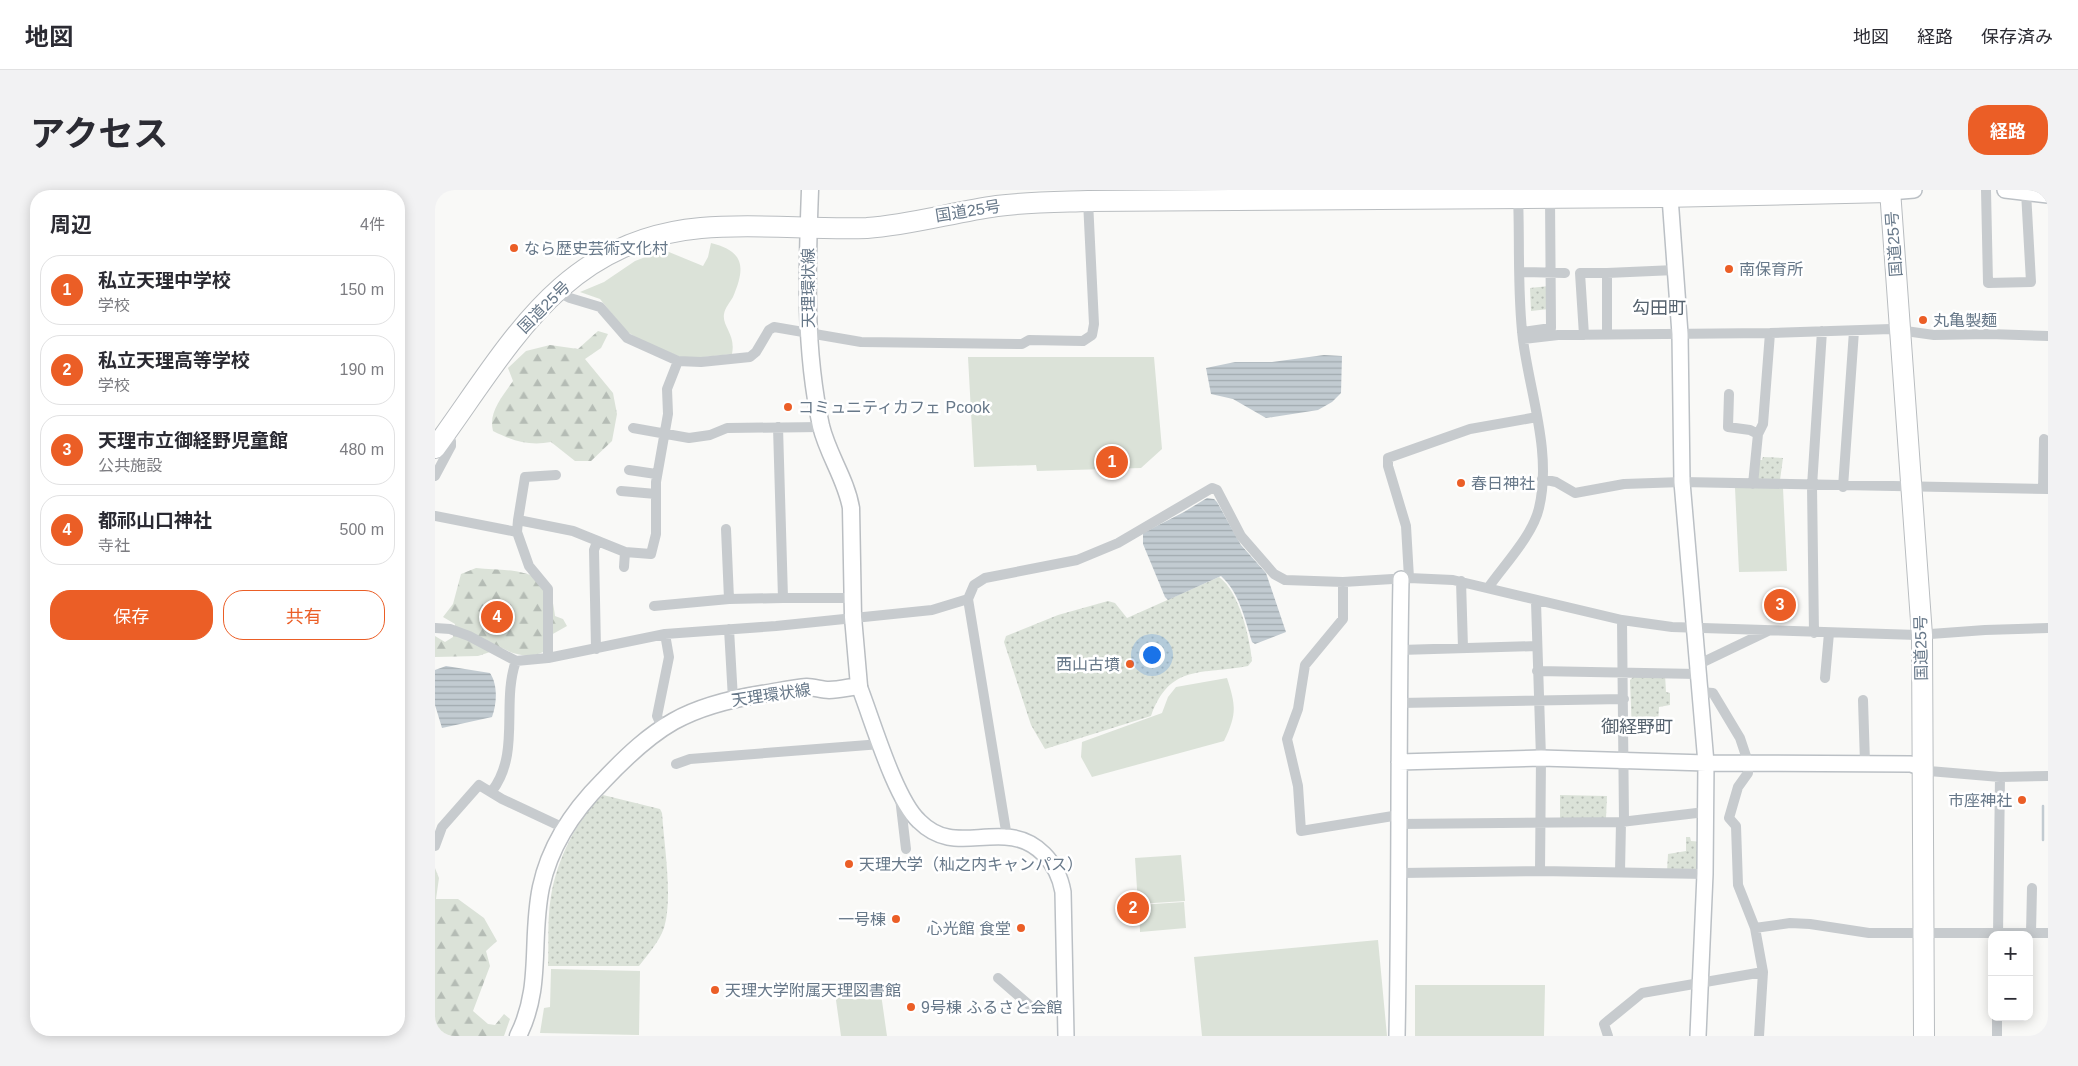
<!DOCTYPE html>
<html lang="ja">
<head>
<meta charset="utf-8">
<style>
	body { margin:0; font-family:Arial,"Noto Sans JP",sans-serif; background:#f2f2f3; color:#2b2b33 }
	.controls { position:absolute; right:15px; bottom:15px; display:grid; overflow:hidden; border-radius:10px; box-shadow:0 2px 12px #0003 }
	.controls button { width:45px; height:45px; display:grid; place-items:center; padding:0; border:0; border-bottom:1px solid #e1e1e2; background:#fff; color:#2b2b33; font:25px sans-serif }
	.you { position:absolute; left:716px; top:464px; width:18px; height:18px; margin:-12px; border:4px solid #fff; border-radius:50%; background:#1a73e8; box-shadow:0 0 0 8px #1a73e833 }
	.badge { display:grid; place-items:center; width:32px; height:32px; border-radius:50%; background:#eb5e26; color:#fff; font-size:16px; font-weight:700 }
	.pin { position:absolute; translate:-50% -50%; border:2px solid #fff; box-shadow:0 1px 5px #0006 }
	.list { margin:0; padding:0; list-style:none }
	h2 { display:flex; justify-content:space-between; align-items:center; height:65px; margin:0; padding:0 20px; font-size:21px }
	h2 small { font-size:16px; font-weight:400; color:#7c7c81 }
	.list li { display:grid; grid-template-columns:32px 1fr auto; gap:15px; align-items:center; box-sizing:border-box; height:70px; margin:0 10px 10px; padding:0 10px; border:1px solid #e1e1e2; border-radius:20px }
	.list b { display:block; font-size:19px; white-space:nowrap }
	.list p { margin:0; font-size:16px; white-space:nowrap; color:#7c7c81 }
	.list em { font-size:16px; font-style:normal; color:#7c7c81 }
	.actions { display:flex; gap:10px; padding:15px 20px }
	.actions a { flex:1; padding:11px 0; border:1px solid #eb5e26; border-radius:20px; text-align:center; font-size:18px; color:#eb5e26 }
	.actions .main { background:#eb5e26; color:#fff }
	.map { position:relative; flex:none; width:1613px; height:846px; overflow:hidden; border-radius:20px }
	header { display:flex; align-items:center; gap:30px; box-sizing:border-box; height:70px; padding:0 25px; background:#fff; border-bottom:1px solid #e1e1e2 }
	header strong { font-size:24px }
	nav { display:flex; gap:28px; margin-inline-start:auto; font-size:18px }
	.intro { display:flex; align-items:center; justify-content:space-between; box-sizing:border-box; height:120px; padding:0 30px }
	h1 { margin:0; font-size:35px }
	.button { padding:12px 22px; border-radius:20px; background:#eb5e26; color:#fff; font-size:18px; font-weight:700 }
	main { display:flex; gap:30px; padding:0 30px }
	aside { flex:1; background:#fff; border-radius:20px; box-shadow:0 2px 12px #0003 }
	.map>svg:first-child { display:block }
	.grass { fill:#dbe2d8 }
	.forest { fill:url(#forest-firs) }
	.park { fill:url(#park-dots) }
	.water { fill:url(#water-rules) }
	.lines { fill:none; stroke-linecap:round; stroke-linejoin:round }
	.stream { stroke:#c2cbd1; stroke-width:2.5 }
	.secondary-casing { stroke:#bbc0c5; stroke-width:18 }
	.primary-casing { stroke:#babec2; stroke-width:19 }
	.highway-casing { stroke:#b9bdc0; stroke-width:22 }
	.street { stroke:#c7cbce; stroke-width:10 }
	.secondary { stroke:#fff; stroke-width:15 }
	.primary { stroke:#fff; stroke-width:16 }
	.highway { stroke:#fff; stroke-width:20 }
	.poi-dot { fill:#eb5e26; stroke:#fff; stroke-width:2 }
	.labels { text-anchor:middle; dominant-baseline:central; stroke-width:5; stroke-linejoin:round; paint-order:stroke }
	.street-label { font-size:16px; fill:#677889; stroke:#fff }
	.poi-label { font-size:16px; fill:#677889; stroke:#fff; text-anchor:start }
	.neighbourhood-label { font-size:18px; fill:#55626e; stroke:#fff }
</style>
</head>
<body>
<header>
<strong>地図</strong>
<nav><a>地図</a><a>経路</a><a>保存済み</a></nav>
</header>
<div class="intro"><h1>アクセス</h1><a class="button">経路</a></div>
<main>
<aside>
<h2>周辺<small>4件</small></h2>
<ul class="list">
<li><span class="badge">1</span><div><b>私立天理中学校</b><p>学校</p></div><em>150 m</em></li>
<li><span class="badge">2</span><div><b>私立天理高等学校</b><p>学校</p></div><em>190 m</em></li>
<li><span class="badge">3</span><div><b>天理市立御経野児童館</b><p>公共施設</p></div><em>480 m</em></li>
<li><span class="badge">4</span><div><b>都祁山口神社</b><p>寺社</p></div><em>500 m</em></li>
</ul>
<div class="actions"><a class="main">保存</a><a>共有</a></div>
</aside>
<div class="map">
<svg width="1613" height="846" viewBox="0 0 1613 846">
	<defs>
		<pattern id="forest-firs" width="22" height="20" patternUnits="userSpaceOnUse" patternTransform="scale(1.25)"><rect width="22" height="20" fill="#dbe2d8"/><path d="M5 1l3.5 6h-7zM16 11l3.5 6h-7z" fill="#b5bcb5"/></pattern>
		<pattern id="park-dots" width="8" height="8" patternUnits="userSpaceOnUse" patternTransform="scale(1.25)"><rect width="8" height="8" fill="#dbe2d8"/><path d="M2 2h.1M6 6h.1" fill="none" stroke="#b5bcb5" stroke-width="1.8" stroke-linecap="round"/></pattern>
		<pattern id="water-rules" width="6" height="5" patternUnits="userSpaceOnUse" patternTransform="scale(1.25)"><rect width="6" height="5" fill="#c2cbd1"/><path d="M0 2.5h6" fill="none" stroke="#a1aaaf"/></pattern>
	</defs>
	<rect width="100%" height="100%" fill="#f9f9f7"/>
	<!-- grass -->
	<path class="grass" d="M276 53C309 61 311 77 298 107 295 112 290 118 289 124 287 137 301 144 297 164L250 169 205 150 191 141 165 109 145 102 169 92 200 71 229 60 268 76 273 67Z
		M533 167H719L727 259 706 278 602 281 601 275 539 277Z
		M1300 298H1348L1352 381 1304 382Z
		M792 488C801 516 802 524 789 551L657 587 646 567 647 552 727 523 733 507 741 497Z
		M746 665 750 711 703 714 700 668Z
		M749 712 751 738 705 742 704 715Z
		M943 750 952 846H767L759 767Z
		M116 779 205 781 204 845 105 843 109 818 115 817Z
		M980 795H1110L1109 846H980Z
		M445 797 452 846H406L400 803Z"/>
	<!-- forest -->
	<path class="forest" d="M163 141 173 144 166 158 150 169 178 203 182 224 177 251 156 271H140L116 252C94 256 78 251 58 241 53 222 68 206 78 191L73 178 91 161 115 155 143 159Z
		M41 378C67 381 101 376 115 403 118 410 119 419 120 426L128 429 132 436 116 445V457C101 469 84 467 67 458L43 466 0 467V446L10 452 18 447 20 434 8 427 18 414 26 384Z
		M0 678 4 688 1 709H23L49 728 62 751 51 761 55 776 38 821 53 834 60 835 69 824 75 829 69 846H0Z"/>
	<!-- park -->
	<path class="park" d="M1114 96V119L1096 121 1095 98Z
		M1328 267 1348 268 1345 290 1322 289 1323 270H1327Z
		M784 387C804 401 815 448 817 471L813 476C767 485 735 473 716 526L610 559 596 535 569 452 571 446 623 425 673 411 680 413 692 428Z
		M1230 484 1231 502 1235 503V515L1224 517 1223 537 1197 544 1195 490 1200 485Z
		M168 605 225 619 227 623C229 654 238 709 229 738 224 752 213 764 204 776H113C114 753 112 729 116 706 122 670 141 630 168 605Z
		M1125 605 1172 606 1171 628 1125 629Z
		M1251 647H1255L1256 651 1268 652V682H1232L1233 664 1251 661Z"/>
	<!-- water -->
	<path class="water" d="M889 165 907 166 906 203 897 212 883 220 831 228 798 209 776 204 771 178 800 172H837Z
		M772 308 779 309 782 312 806 355 831 383 851 442 820 454 817 452C810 429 804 402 786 386L733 410 730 407 708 354V343L749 322Z
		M11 476 55 483C63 495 62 513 57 527L7 538 0 515V480Z"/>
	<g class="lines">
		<!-- stream -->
		<path class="stream" d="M1608 650V616"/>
		<defs>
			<path id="secondary" d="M1570 0 1613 5
				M1455 2 1479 0
				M1235 7 1245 144 1247 292 1271 573 1270 684 1263 846
				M424 496C437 529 460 609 484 631 511 658 537 645 570 647 601 648 623 673 628 702L631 846
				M964 572 1106 568 1271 573 1476 574 1487 578
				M962 846C965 694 963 541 966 389"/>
			<path id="primary" d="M83 846C108 797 95 749 106 697 115 655 138 621 168 591 220 536 251 516 327 504 341 502 357 498 372 497 379 497 387 500 394 500 404 500 415 497 424 496L418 427 416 318C411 289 393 265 386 236 369 158 372 79 375 0"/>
			<path id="highway" d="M1455 0 1487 445 1489 846
				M0 258C74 157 126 50 266 38 321 33 377 40 432 38 475 35 519 22 562 16 592 12 623 12 653 11L1227 7 1455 2"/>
		</defs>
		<!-- secondary casing -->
		<use href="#secondary" class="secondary-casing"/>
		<!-- primary casing -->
		<use href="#primary" class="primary-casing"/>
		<!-- highway casing -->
		<use href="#highway" class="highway-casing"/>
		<!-- street -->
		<path class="street" d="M1551 0 1553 93 1596 92 1591 2
			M1085 82 1130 83
			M121 101 135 108 165 117 192 148 243 171 266 172 315 167 321 162 334 140 339 137 426 152 587 154 594 150 648 151 657 145 659 134 653 11
			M1087 142 1116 138 1115 8
			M1172 144V83L1240 80
			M1149 145 1145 83H1172
			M1088 149 1123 145 1335 143 1456 139 1499 145 1554 144 1613 146
			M1294 204 1293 237 1315 240 1323 244
			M343 237 348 408H417
			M198 238 254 248 275 245 292 238 386 237
			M194 280 221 284
			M0 286 16 256V251L9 245
			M1107 289 1121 292 1140 303 1189 294 1247 292 1613 299
			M1318 294 1323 244 1328 234 1335 143
			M1408 297 1419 141
			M1608 299 1609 249
			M186 301 221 304
			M0 326 82 342
			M83 330 90 287 121 285
			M291 339 294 409
			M189 377 190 362
			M974 388 971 336 953 276V268L1035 239 1102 227
			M1026 391 1028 458
			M908 392V429L870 475 863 519 852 549 863 596 866 641 964 625
			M1053 398C1069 375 1098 345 1104 318 1117 263 1095 204 1088 150 1082 102 1085 53 1083 6
			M1101 412 1106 568 1105 681
			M219 416 294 409 348 408
			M1187 430 1189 632
			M0 438 15 439 34 446 81 471 113 468 230 444 341 436 497 420 533 409
			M294 439 298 509
			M1379 443 1377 296 1387 141
			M161 459 159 360 162 352
			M965 460 1102 456
			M113 468V399L94 376 82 342 83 330 138 341 190 362 216 364 221 344V292L233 224 232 199 243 171
			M1262 475 1333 441
			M1102 481 1263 484
			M1390 488 1394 443
			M1264 502 1278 503 1305 548 1313 572V583L1303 597 1294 628 1301 636 1303 695 1320 738 1328 782 1324 846
			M1428 510 1430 573
			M964 513 1189 509
			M227 537 222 526 234 467 230 444
			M241 574 255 569 446 554
			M1487 578 1494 581 1565 587 1613 586
			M57 601C86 563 66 513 81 471
			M465 608 471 659
			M964 634 1186 632 1270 622
			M572 647 533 409 539 395 550 388 642 370 683 353 777 298 782 300 806 346 839 384 850 390 908 392 974 388 1018 390 1187 430 1237 437 1482 445 1550 440 1613 438
			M0 656 7 637 44 595 67 609 129 638
			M1185 682 1186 632
			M966 683 1105 681 1270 684
			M1320 738 1355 733 1375 734 1434 743H1613
			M1596 743 1597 698
			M1563 745 1565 587
			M563 788 600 820H630
			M1173 846 1169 834 1207 803 1328 782
			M1562 846V827"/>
		<!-- secondary -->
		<use href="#secondary" class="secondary"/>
		<!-- primary -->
		<use href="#primary" class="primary"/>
		<!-- highway -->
		<use href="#highway" class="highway"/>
	</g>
	<!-- markers -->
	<g class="poi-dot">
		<circle cx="79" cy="58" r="5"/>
		<circle cx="1294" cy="79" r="5"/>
		<circle cx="1488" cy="130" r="5"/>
		<circle cx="353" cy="217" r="5"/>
		<circle cx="1026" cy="293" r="5"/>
		<circle cx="695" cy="474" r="5"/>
		<circle cx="1587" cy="610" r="5"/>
		<circle cx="414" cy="674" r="5"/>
		<circle cx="461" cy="729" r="5"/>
		<circle cx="586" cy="738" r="5"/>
		<circle cx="280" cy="800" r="5"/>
		<circle cx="476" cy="817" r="5"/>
	</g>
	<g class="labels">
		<!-- street labels -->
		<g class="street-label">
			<text transform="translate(533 21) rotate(-9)">国道25号</text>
			<text transform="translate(1459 54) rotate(-94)">国道25号</text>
			<text transform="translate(373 98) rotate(-90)">天理環状線</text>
			<text transform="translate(109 117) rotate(-45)">国道25号</text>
			<text transform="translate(1486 458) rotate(-91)">国道25号</text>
			<text transform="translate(336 505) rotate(-8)">天理環状線</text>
		</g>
		<!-- poi labels -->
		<g class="poi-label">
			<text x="89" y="58">なら歴史芸術文化村</text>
			<text x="1304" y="79">南保育所</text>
			<text x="1498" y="130">丸亀製麺</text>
			<text x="363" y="217">コミュニティカフェ Pcook</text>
			<text x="1036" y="293">春日神社</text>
			<text x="685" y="474" text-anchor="end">西山古墳</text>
			<text x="1577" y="610" text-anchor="end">市座神社</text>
			<text x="424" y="674">天理大学（杣之内キャンパス）</text>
			<text x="451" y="729" text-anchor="end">一号棟</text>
			<text x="576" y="738" text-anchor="end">心光館 食堂</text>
			<text x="290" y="800">天理大学附属天理図書館</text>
			<text x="486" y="817">9号棟 ふるさと会館</text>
		</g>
		<!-- neighbourhood labels -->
		<g class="neighbourhood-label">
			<text x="1224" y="118">勾田町</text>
			<text x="1202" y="537">御経野町</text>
		</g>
	</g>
</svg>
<div class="controls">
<button>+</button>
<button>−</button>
</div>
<div class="you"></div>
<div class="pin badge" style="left:677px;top:272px">1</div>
<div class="pin badge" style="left:698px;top:718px">2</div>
<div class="pin badge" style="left:1345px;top:415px">3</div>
<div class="pin badge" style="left:62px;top:427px">4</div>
</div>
</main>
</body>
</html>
